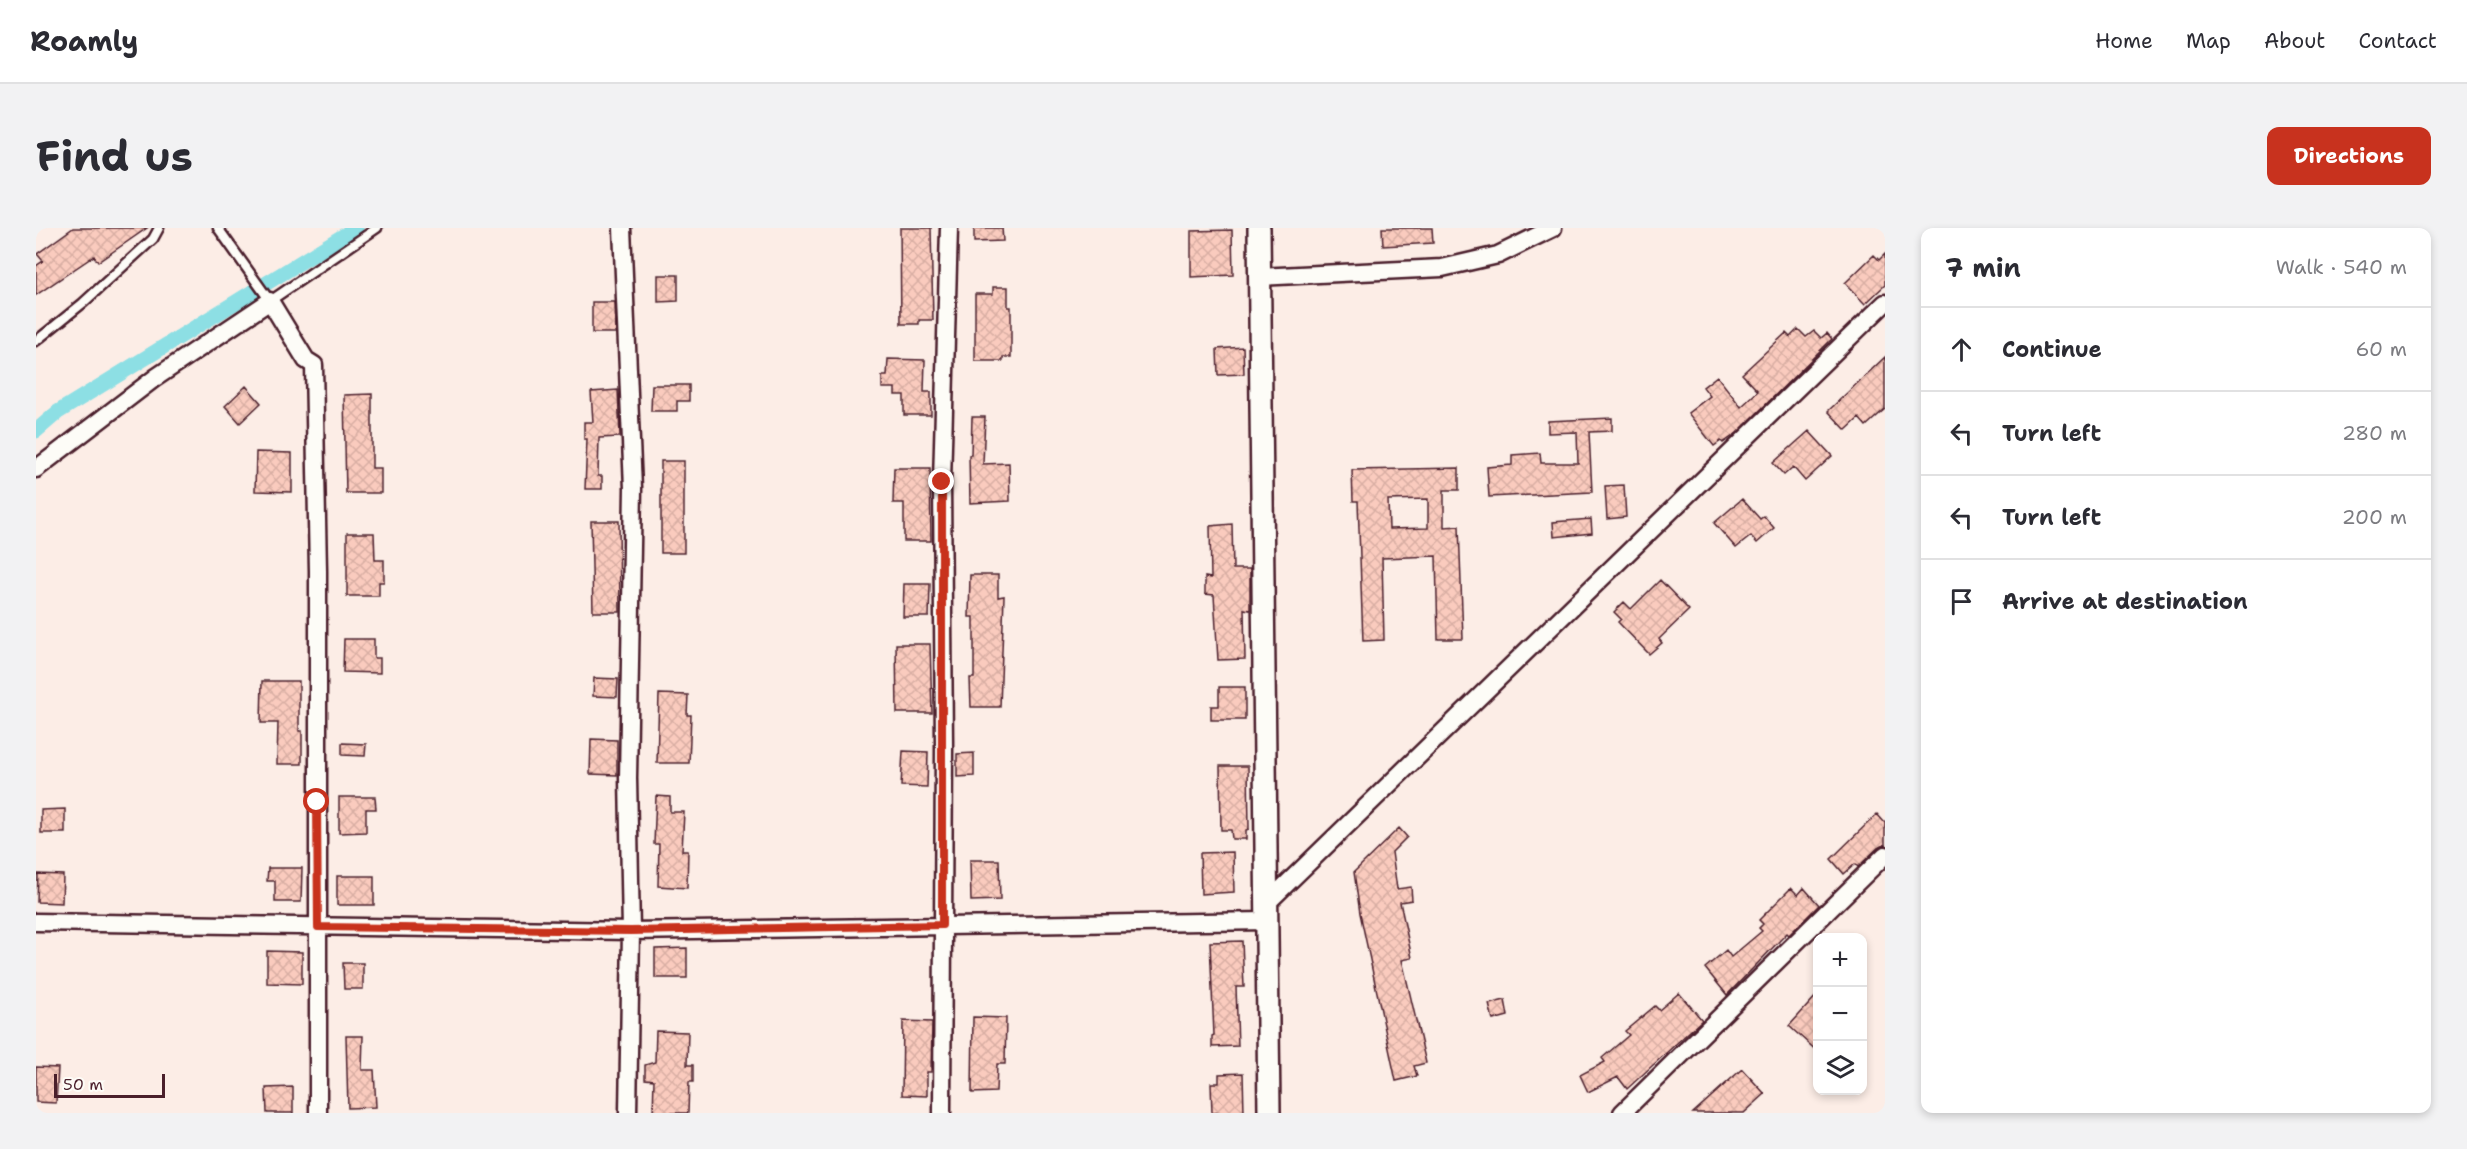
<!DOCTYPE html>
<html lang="en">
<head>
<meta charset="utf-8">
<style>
	body { margin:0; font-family:"Shantell Sans",sans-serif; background:#f2f2f3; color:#2b2b33 }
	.controls { position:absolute; right:18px; bottom:18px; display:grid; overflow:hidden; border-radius:12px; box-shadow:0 3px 9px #0003 }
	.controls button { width:54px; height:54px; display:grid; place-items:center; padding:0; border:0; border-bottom:2px solid #e1e1e2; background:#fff; color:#2b2b33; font:30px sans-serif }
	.scale { position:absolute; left:18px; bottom:15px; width:111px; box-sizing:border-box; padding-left:6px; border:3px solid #4a1f2b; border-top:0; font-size:16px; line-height:21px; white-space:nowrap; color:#4a1f2b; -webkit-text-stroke:4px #fdfcf7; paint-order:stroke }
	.stop { position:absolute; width:18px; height:18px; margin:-14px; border:4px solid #c8321e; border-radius:50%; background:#fff }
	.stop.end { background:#c8321e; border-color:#fff; box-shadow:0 2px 6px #0008 }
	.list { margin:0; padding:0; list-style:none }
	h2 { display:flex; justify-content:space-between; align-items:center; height:78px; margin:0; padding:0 24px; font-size:26px }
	h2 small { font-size:20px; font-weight:400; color:#7c7c81 }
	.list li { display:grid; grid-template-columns:39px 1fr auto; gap:18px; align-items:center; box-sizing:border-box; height:84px; padding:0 24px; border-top:2px solid #e1e1e2 }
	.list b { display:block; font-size:22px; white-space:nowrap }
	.list em { font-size:20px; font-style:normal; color:#7c7c81 }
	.icon { flex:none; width:33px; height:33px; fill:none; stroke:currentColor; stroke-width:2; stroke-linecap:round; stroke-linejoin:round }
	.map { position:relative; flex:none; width:1849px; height:885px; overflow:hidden; border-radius:12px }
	header { display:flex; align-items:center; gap:36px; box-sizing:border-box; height:84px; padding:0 30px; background:#fff; border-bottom:2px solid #e1e1e2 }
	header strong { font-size:28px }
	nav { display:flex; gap:33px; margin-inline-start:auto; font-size:21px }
	.intro { display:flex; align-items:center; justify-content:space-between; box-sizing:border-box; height:144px; padding:0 36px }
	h1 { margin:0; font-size:42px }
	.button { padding:15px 27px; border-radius:12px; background:#c8321e; color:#fff; font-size:21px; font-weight:700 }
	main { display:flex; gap:36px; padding:0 36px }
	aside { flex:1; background:#fff; border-radius:12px; box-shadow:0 3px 9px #0003 }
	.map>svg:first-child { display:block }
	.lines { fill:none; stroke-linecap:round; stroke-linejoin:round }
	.canal { stroke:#8ddfe4; stroke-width:15 }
	.building { fill:url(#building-cross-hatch); stroke:#4a1f2b; stroke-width:1.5; fill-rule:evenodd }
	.service-casing { stroke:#4a1f2b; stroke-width:13 }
	.minor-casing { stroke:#4a1f2b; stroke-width:21 }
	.tertiary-casing { stroke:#4a1f2b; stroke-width:26 }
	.service { stroke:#fdfcf7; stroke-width:8 }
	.minor { stroke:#fdfcf7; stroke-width:16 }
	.tertiary { stroke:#fdfcf7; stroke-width:21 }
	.route { stroke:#c8321e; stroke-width:8 }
</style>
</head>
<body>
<header>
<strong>Roamly</strong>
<nav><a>Home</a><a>Map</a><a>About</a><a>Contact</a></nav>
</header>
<div class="intro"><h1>Find us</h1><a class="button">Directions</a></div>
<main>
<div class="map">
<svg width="1849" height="885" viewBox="0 0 1849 885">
	<defs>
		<pattern id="building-cross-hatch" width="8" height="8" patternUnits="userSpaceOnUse" patternTransform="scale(1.5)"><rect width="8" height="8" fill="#facbbe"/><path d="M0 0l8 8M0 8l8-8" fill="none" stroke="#d8aea3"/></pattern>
	</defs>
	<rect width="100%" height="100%" fill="#fcede6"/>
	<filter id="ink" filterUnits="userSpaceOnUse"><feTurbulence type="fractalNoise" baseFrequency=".0167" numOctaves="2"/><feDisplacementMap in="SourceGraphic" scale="12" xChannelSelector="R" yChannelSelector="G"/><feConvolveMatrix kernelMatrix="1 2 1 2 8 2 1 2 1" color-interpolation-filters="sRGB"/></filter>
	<g filter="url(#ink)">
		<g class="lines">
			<!-- canal -->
			<path class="canal" d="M0 203 22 184 320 0"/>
		</g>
		<!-- building -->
		<path class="building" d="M37 0H111L62 34 58 28 0 67V38L7 33 1 26Z
			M864 0H895L897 92H883V96H865Z
			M938 0H966L967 13 938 14Z
			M1346 0H1396L1397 15 1347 18Z
			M1196 2 1197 47 1155 49V3Z
			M1849 26V57L1829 76 1809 55 1838 27 1843 32Z
			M622 47H642V73L622 74Z
			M957 59H972V79H975V129H967V133H939V66H957Z
			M556 74H579L580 105H556Z
			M1762 101 1770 109 1778 103 1785 110 1791 105 1796 111 1701 205 1687 215 1685 213 1678 218 1652 185 1674 168 1667 159 1681 148 1705 179 1722 163 1706 146 1750 105 1754 109Z
			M1207 119 1208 146 1182 147 1181 121Z
			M1849 129V181L1830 198 1823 190 1810 202 1792 183Z
			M852 131 889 132 888 164H895V187H868V167H859V160H846V148H851Z
			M616 157H653V173H641V183H615Z
			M210 158 225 175 204 195 189 178Z
			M582 162 584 209 563 210 562 248H566V261H549L551 211H548V194H557L555 164Z
			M336 166V240H345V265H310L308 167Z
			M936 189H949L947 236 973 235 974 273 934 275 933 227H935Z
			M1576 190V203L1553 204 1556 264 1453 269 1451 239 1476 237V227L1504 225 1505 235H1542L1541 204 1512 205V193Z
			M1773 203 1796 228 1769 253 1757 239 1748 247 1737 235Z
			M220 224 256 225V264L219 263Z
			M625 233H648V325H625Z
			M858 240H894L895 313H868V275H857Z
			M1423 240V262H1408V299L1423 298 1427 411H1402L1400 328 1346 330 1348 412 1327 413 1322 273H1317L1316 242ZM1392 271V300L1353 301 1352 272Z
			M1588 257 1590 289 1571 291 1569 258Z
			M1706 271 1724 291 1728 288 1738 300 1721 315 1715 308 1700 320 1678 295Z
			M1555 291 1556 305 1518 309 1517 294Z
			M555 293H583L584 384H557Z
			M1196 296 1197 341H1214V382L1208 381 1209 431 1182 432 1178 367 1169 366V349L1175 350 1174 298Z
			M311 305H338L339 332H348V354H343V368H311Z
			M934 347H962V369L968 368 964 479H935L934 450H938V389H933Z
			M1624 352 1653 382 1623 411 1626 415 1613 426 1582 394 1585 391 1578 384 1588 374 1595 381Z
			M868 356H894L893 389H867Z
			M308 411H338V430H344V445L307 444Z
			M860 416H894L896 485H861Z
			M558 450 582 451 581 469 557 468Z
			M226 453H263V503H266V536H241L242 495H225Z
			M1183 459H1209V492H1175V478H1183Z
			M623 466 652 467 651 487H655L653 535H621Z
			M555 511 581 512V547L554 546Z
			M306 515 330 516 329 528 306 527Z
			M867 523 892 524 891 559 865 558Z
			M938 525V548L921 549V526Z
			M1184 538H1212L1213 601 1210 602V611H1196L1195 602H1185Z
			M620 568 634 569V584H648L646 623H652L651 660 622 658 623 616H618Z
			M303 569H339L340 581H330V604L303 605Z
			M29 581V605H5V582Z
			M1841 586 1849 595V617L1842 620 1822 639 1819 636 1808 646 1795 631Z
			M1363 600 1371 609 1356 624 1361 661 1375 659 1376 672 1364 674 1376 730 1366 732 1390 835 1378 838 1381 848 1360 853 1324 685 1318 644Z
			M1197 624 1198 664 1165 666 1164 625Z
			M934 632H963L964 672 935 673Z
			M232 640H266L265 674H239V653H231Z
			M2 646 27 647 26 675 1 674Z
			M301 648H338V677H301Z
			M1755 660 1762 667 1768 660 1783 677 1753 707 1751 705 1691 767 1669 740 1690 722 1695 729 1726 703 1723 700 1727 696 1723 692Z
			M1206 713 1208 759H1200L1202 818 1176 819V808L1178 807 1174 714Z
			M651 720V750H619V721Z
			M231 723 266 724V756L231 755Z
			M307 735H327V761H308Z
			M1643 765 1666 792 1591 861 1582 849 1552 864 1544 847 1569 834 1566 830 1593 807 1589 803 1619 778 1623 782Z
			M1782 766V824L1753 798Z
			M1469 772 1472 788 1457 792 1453 776Z
			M937 789 970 790 969 836H961L960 864 936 865Z
			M867 793 896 794 895 844H891V868L866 867Z
			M620 803 652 804 651 837H657V854H653L652 885H617L618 852 609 851V837L619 834Z
			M310 808H327L326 842H338L340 879 312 880Z
			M0 839 22 840 20 875 0 874Z
			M1706 841 1729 866 1708 885H1657Z
			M1207 845 1208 885H1176L1175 855H1183V846Z
			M257 859V885H231L230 860Z"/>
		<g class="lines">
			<defs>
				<path id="service" d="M182 0 234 73 341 0
					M0 113 47 75 117 11 123 0"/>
				<path id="minor" d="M586 0 597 260 592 550 595 703 592 885
					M1224 49 1406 40 1462 27 1517 0
					M0 241 119 150 234 73 270 132 278 137 282 343V885
					M1231 675 1849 75
					M0 694 595 703 1231 693
					M906 885 908 519 906 254 913 0
					M1586 885 1849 627"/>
				<path id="tertiary" d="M1223 0 1233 885"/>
			</defs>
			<!-- service casing -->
			<use href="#service" class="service-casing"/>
			<!-- minor casing -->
			<use href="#minor" class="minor-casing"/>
			<!-- tertiary casing -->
			<use href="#tertiary" class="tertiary-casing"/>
			<!-- service -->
			<use href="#service" class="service"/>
			<!-- minor -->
			<use href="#minor" class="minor"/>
			<!-- tertiary -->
			<use href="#tertiary" class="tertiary"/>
		</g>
	</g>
	<g class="lines" filter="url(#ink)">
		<!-- route -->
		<path class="route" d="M281 574 282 699 595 703 906 697V254"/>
	</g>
</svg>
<div class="controls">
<button>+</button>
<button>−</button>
<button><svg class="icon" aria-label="layers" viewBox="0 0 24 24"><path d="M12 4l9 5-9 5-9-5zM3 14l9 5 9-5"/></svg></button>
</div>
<div class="scale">50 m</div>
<div class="stop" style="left:281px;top:574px"></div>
<div class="stop end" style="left:906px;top:254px"></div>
</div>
<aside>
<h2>7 min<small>Walk · 540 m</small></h2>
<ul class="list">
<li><svg class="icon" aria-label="ahead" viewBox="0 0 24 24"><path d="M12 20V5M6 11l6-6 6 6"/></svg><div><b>Continue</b></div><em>60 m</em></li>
<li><svg class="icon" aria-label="left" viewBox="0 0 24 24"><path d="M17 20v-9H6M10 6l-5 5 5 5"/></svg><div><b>Turn left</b></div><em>280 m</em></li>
<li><svg class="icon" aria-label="left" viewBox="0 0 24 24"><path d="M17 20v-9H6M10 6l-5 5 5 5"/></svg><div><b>Turn left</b></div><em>200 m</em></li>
<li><svg class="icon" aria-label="arrive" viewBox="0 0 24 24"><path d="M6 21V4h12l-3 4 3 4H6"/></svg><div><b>Arrive at destination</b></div></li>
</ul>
</aside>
</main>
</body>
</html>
